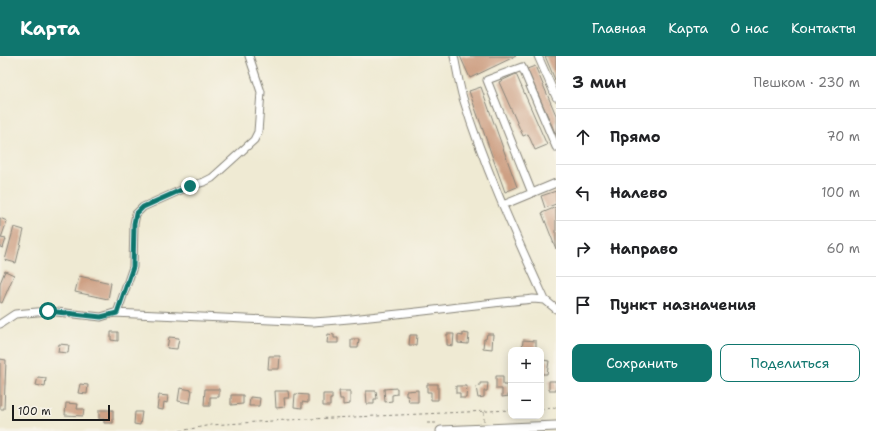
<!DOCTYPE html>
<html lang="ru">
<head>
<meta charset="utf-8">
<style>
	body { margin:0; font-family:"Shantell Sans",sans-serif; background:#f6f6f6; color:#202124 }
	.controls { position:absolute; right:12px; bottom:12px; display:grid; overflow:hidden; border-radius:8px; box-shadow:0 2px 10px #0003 }
	.controls button { width:36px; height:36px; display:grid; place-items:center; padding:0; border:0; border-bottom:1px solid #e0e0e0; background:#fff; color:#202124; font:20px sans-serif }
	.scale { position:absolute; left:12px; bottom:10px; width:98px; box-sizing:border-box; padding-left:4px; border:2px solid #1c1c1c; border-top:0; font-size:11px; line-height:14px; white-space:nowrap; color:#1c1c1c; -webkit-text-stroke:3px #f7f3e8; paint-order:stroke }
	.stop { position:absolute; width:12px; height:12px; margin:-9px; border:3px solid #0f766e; border-radius:50%; background:#fff }
	.stop.end { background:#0f766e; border-color:#fff; box-shadow:0 1px 4px #0008 }
	.list { margin:0; padding:0; list-style:none }
	h2 { display:flex; justify-content:space-between; align-items:center; height:52px; margin:0; padding:0 16px; font-size:17px }
	h2 small { font-size:13px; font-weight:400; color:#757577 }
	.list li { display:grid; grid-template-columns:26px 1fr auto; gap:12px; align-items:center; box-sizing:border-box; height:56px; padding:0 16px; border-top:1px solid #e0e0e0 }
	.list b { display:block; font-size:15px; white-space:nowrap }
	.list em { font-size:13px; font-style:normal; color:#757577 }
	.actions { display:flex; gap:8px; padding:12px 16px }
	.actions a { flex:1; padding:9px 0; border:1px solid #0f766e; border-radius:8px; text-align:center; font-size:14px; color:#0f766e }
	.actions .main { background:#0f766e; color:#fff }
	.icon { flex:none; width:22px; height:22px; fill:none; stroke:currentColor; stroke-width:2; stroke-linecap:round; stroke-linejoin:round }
	.map { position:relative; flex:none; width:556px; height:375px; overflow:hidden }
	header { display:flex; align-items:center; gap:24px; box-sizing:border-box; height:56px; padding:0 20px; background:#0f766e; color:#fff }
	header strong { font-size:19px }
	nav { display:flex; gap:22px; margin-inline-start:auto; font-size:14px }
	main { display:flex }
	aside { flex:1; background:#fff }
	.map>svg:first-child { display:block }
	.building { fill:#cea084 }
	.lines { fill:none; stroke-linecap:round; stroke-linejoin:round }
	.minor-casing { stroke:#868378; stroke-width:9 }
	.major-casing { stroke:#868378; stroke-width:11 }
	.path { stroke:#868378; stroke-width:1; stroke-dasharray:3 3; stroke-linecap:butt }
	.minor { stroke:#fff; stroke-width:7 }
	.major { stroke:#fff; stroke-width:9 }
	.route { stroke:#0f766e; stroke-width:5 }
</style>
</head>
<body>
<header>
<strong>Карта</strong>
<nav><a>Главная</a><a>Карта</a><a>О нас</a><a>Контакты</a></nav>
</header>
<main>
<div class="map">
<svg width="556" height="375" viewBox="0 0 556 375">
	<rect width="100%" height="100%" fill="#f7f3e8"/>
	<filter id="ink" filterUnits="userSpaceOnUse"><feTurbulence type="fractalNoise" baseFrequency=".025" numOctaves="2"/><feDisplacementMap in="SourceGraphic" scale="8" xChannelSelector="R" yChannelSelector="G"/><feConvolveMatrix kernelMatrix="1 2 1 2 8 2 1 2 1" color-interpolation-filters="sRGB"/></filter>
	<filter id="wash" filterUnits="userSpaceOnUse"><feTurbulence type="fractalNoise" baseFrequency=".012" numOctaves="4" result="noise"/><feDisplacementMap in="SourceGraphic" scale="16" xChannelSelector="R" yChannelSelector="G"/><feGaussianBlur stdDeviation="0.9" result="paint"/><feColorMatrix in="noise" values="0 0 0 0 0 0 0 0 0 0 0 0 0 0 0 0 0 1.4 0 .05"/><feComposite in="paint" operator="in"/></filter>
	<g filter="url(#wash)">
		<rect width="100%" height="100%" fill="#efead3"/>
		<g id="blocks">
			<!-- building -->
			<path class="building" d="M460 0H516L470 22Z
				M545 0H556V26Z
				M535 10 556 59V79L527 13Z
				M516 18 547 89 535 94 528 78 523 80 499 26Z
				M481 31 517 131 505 136 469 35Z
				M556 135V148L545 152 541 140Z
				M556 151V193L542 157Z
				M0 162 7 165 1 182 6 183 3 192 0 191Z
				M14 171 24 174 16 207 5 204Z
				M5 215 14 219 2 247 0 246V227Z
				M79 220 111 227 108 243 75 236Z
				M111 276H118V285L111 284Z
				M463 277 469 278 468 288 458 287V279L463 280Z
				M328 278 334 279V282H338V287H327Z
				M447 278H454L453 290 447 289Z
				M487 278H493L492 293 483 292 484 283H486Z
				M410 279H417L416 289H409Z
				M169 281 179 282 177 293 167 292Z
				M351 283H359L358 292H351Z
				M523 284 536 285V294H522Z
				M59 288 69 289 68 297 58 296Z
				M269 300H280L279 313H268Z
				M0 303 6 304 4 353H0Z
				M543 304 549 305 547 318H542Z
				M496 320H503V329H508L509 340 502 341V333H496Z
				M38 321 46 322 45 331 36 329Z
				M549 325H556V334H549Z
				M480 327H488L487 335H484V341L478 342 476 331 480 330Z
				M80 328 88 329 87 338 78 337Z
				M427 328H438V344H431V336H427Z
				M456 330H467L466 342H460V337H456Z
				M180 332 192 334 190 347 178 345Z
				M397 332V338L392 339V345L385 346 384 333Z
				M205 333H219V341H210V350H204Z
				M418 334V346H409L408 340H406V335Z
				M275 335H288L289 342H284L285 351 276 352Z
				M339 335H350V348L343 349V343H340Z
				M366 335H376L377 343H374V348H367Z
				M295 338 308 339V347L302 346V352L294 351Z
				M323 338H332V343H330V350H323Z
				M159 339 168 340 167 347 164 346 163 354 157 353Z
				M231 339H243V348L231 349Z
				M250 341 260 342 259 350H249Z
				M66 347 78 348 77 353H84L83 360 65 359Z
				M99 354H113V367H104V363H99Z
				M135 356H142L140 369 134 368Z"/>
		</g>
	</g>
	<g filter="url(#ink)">
		<use href="#blocks" fill-opacity="0" stroke="#868378" stroke-width="1"/>
		<g class="lines">
			<defs>
				<path id="minor" d="M454 0C457 14 459 28 463 42 484 111 515 178 545 244
					M538 0 556 41
					M532 137 487 24 522 11 556 91
					M503 149 556 127
					M117 257 133 211 134 168 136 158 143 151 190 130 204 126 212 122 254 84 258 76 261 36 249 0
					M0 268 15 258 48 255 101 261 114 257 313 266C386 261 459 250 533 243L545 244 556 253"/>
				<path id="major" d="M441 375 556 370"/>
			</defs>
			<!-- minor casing -->
			<use href="#minor" class="minor-casing"/>
			<!-- major casing -->
			<use href="#major" class="major-casing"/>
			<!-- path -->
			<path class="path" d="M541 353 556 352
				M484 356V365
				M427 367H439
				M180 375 211 369 287 364 511 354"/>
			<!-- minor -->
			<use href="#minor" class="minor"/>
			<!-- major -->
			<use href="#major" class="major"/>
		</g>
	</g>
	<g class="lines" filter="url(#ink)">
		<!-- route -->
		<path class="route" d="M48 255 101 261 117 257 133 211 134 168 136 158 143 151 190 130"/>
	</g>
</svg>
<div class="controls">
<button>+</button>
<button>−</button>
</div>
<div class="scale">100 m</div>
<div class="stop" style="left:48px;top:255px"></div>
<div class="stop end" style="left:190px;top:130px"></div>
</div>
<aside>
<h2>3 мин<small>Пешком · 230 m</small></h2>
<ul class="list">
<li><svg class="icon" aria-label="ahead" viewBox="0 0 24 24"><path d="M12 20V5M6 11l6-6 6 6"/></svg><div><b>Прямо</b></div><em>70 m</em></li>
<li><svg class="icon" aria-label="left" viewBox="0 0 24 24"><path d="M17 20v-9H6M10 6l-5 5 5 5"/></svg><div><b>Налево</b></div><em>100 m</em></li>
<li><svg class="icon" aria-label="right" viewBox="0 0 24 24"><path d="M7 20v-9h11M14 6l5 5-5 5"/></svg><div><b>Направо</b></div><em>60 m</em></li>
<li><svg class="icon" aria-label="arrive" viewBox="0 0 24 24"><path d="M6 21V4h12l-3 4 3 4H6"/></svg><div><b>Пункт назначения</b></div></li>
</ul>
<div class="actions"><a class="main">Сохранить</a><a>Поделиться</a></div>
</aside>
</main>
</body>
</html>
